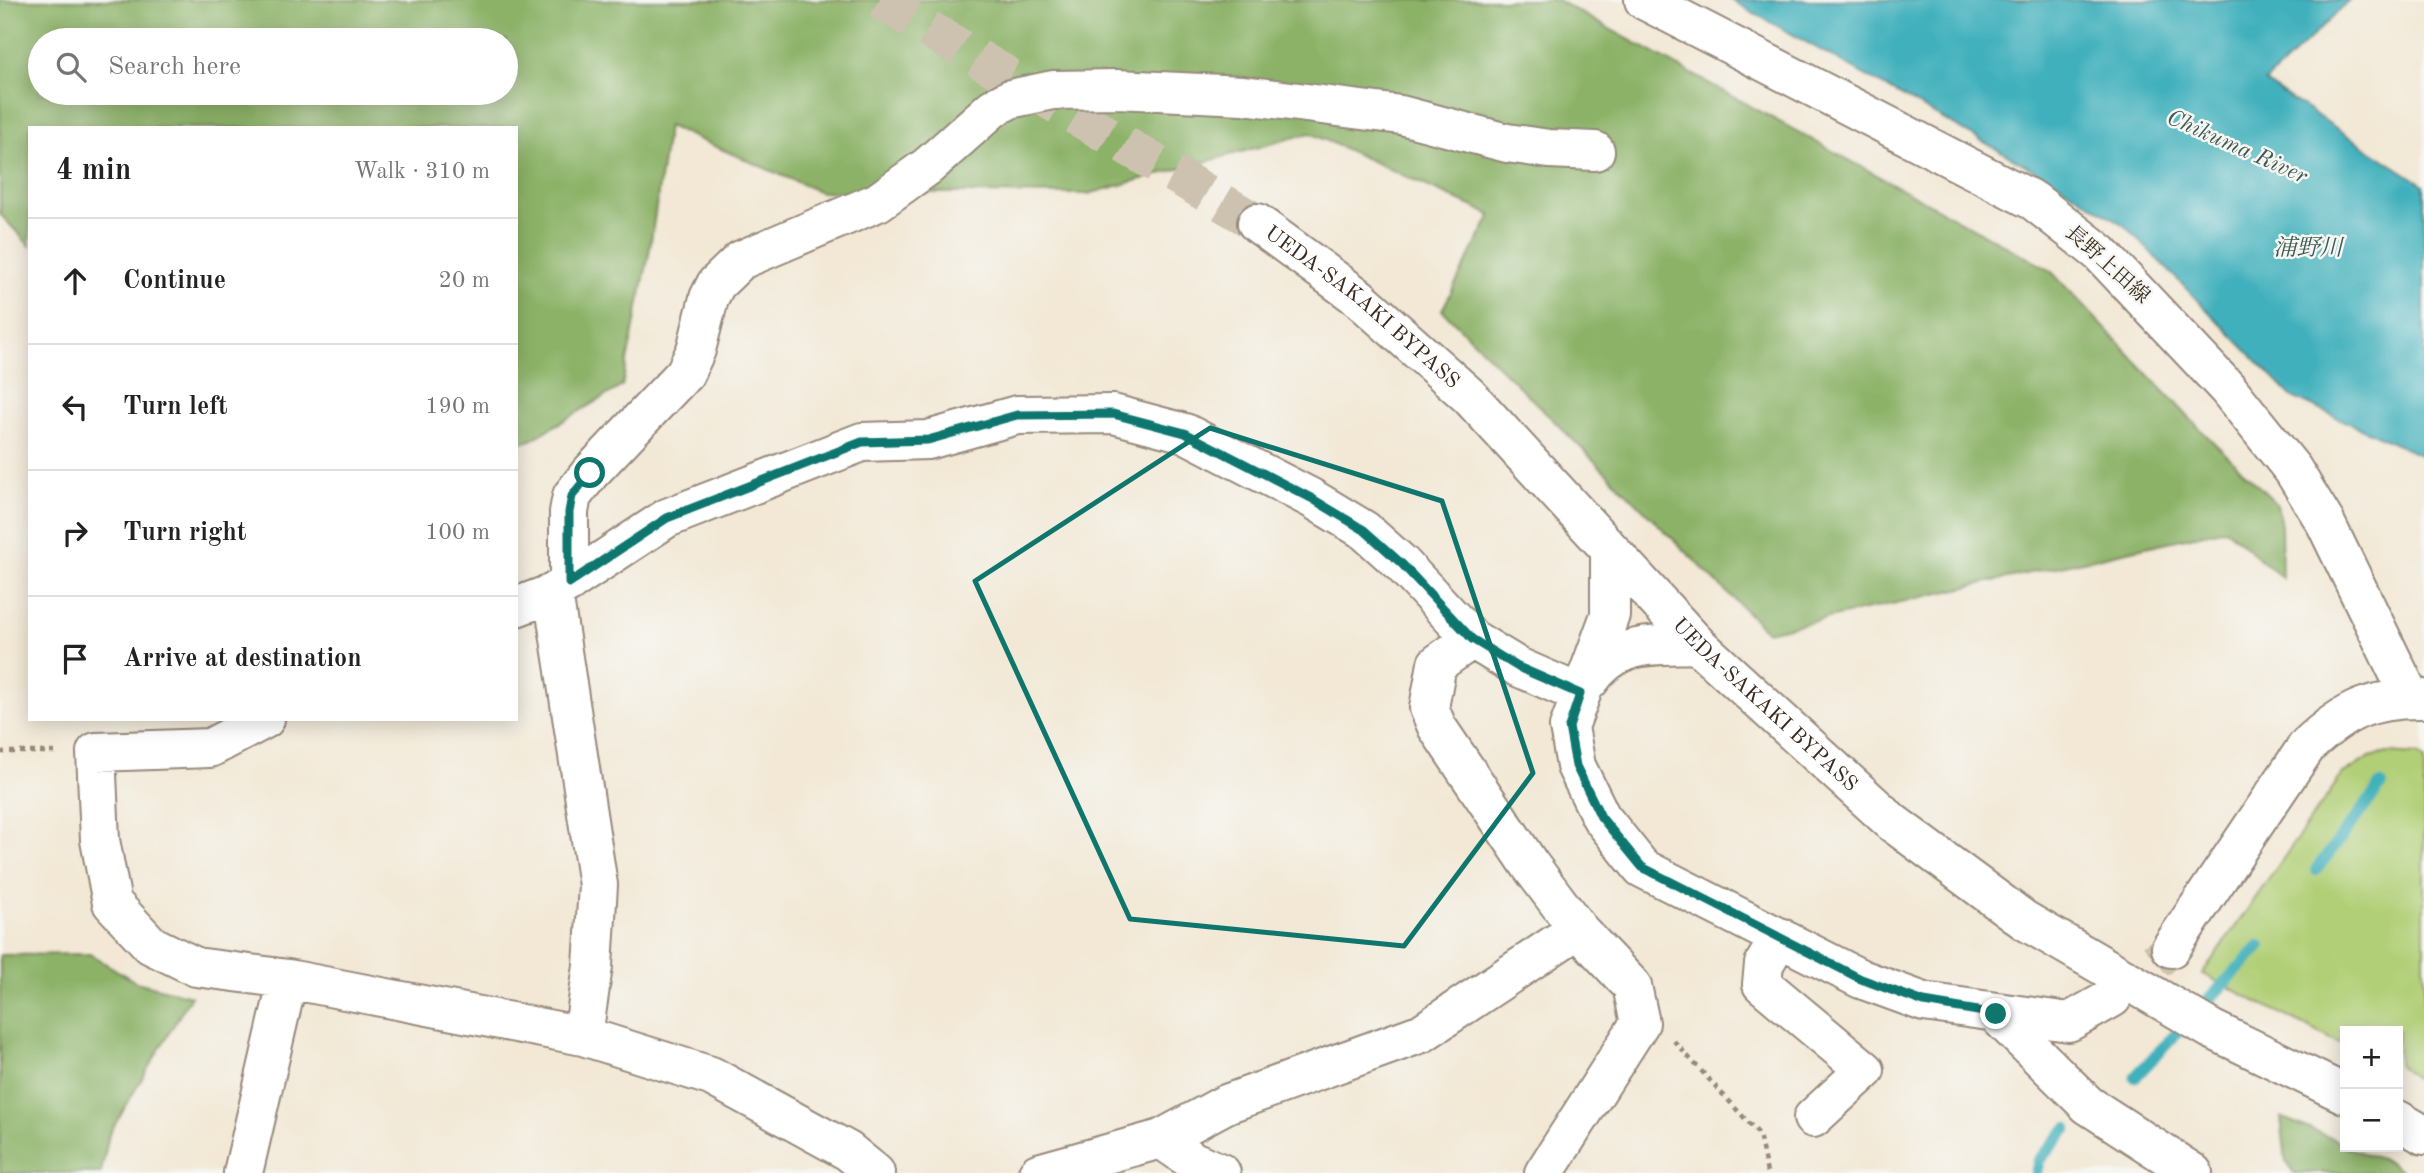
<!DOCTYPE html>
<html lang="en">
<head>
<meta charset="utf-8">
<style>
	body { margin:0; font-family:"Old Standard TT","Noto Serif JP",serif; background:#f2f2f2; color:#222 }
	.controls { position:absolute; right:21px; bottom:21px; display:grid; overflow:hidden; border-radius:0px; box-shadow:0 4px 18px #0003 }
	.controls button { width:63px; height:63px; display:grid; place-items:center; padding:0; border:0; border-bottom:2px solid #e0e0e0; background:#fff; color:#222; font:35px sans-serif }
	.stop { position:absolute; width:21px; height:21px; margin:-16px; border:5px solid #0f766e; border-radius:50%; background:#fff }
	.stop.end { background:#0f766e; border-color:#fff; box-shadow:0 2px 7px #0008 }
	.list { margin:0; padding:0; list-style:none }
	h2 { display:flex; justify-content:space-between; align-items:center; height:91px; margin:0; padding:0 28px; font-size:30px }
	h2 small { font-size:23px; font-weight:400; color:#767676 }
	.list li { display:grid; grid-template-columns:46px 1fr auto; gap:21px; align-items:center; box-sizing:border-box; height:126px; padding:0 28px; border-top:2px solid #e0e0e0 }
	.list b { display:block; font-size:26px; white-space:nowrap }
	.list em { font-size:23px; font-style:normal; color:#767676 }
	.icon { flex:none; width:38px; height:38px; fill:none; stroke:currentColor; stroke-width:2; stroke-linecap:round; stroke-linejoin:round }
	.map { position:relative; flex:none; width:2424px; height:1173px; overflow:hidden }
	.search { position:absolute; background:#fff; box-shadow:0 4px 18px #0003; left:28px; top:28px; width:490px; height:77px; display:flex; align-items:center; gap:18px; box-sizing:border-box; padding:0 24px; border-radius:38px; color:#767676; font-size:26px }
	.panel { position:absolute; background:#fff; box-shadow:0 4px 18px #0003; left:28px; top:126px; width:490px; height:595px; border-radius:0px }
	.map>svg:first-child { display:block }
	.green { fill:#b1cf76; stroke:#767c4a; stroke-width:2 }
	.forest { fill:#8cb267; stroke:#646e42; stroke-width:2; fill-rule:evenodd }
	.water { fill:#41b0bc; stroke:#3e6d6d; stroke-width:2 }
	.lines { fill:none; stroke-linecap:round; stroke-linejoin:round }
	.stream { stroke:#41b0bc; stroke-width:12 }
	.minor-tunnel { stroke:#cdc2b0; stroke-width:38; stroke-dasharray:38 19; stroke-linecap:butt }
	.highway-tunnel { stroke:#cdc2b0; stroke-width:38; stroke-dasharray:38 19; stroke-linecap:butt }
	.minor-casing { stroke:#96897a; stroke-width:42 }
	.major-casing { stroke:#96897a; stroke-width:42 }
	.highway-casing { stroke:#96897a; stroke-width:42 }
	.path { stroke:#96897a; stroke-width:4.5; stroke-dasharray:5 5; stroke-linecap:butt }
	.minor { stroke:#fff; stroke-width:38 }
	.major { stroke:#fff; stroke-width:38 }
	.highway { stroke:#fff; stroke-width:38 }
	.route { stroke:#0f766e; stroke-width:9 }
	.marked { fill:none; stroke:#0f766e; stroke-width:5; stroke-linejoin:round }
	.labels { text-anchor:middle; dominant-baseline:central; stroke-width:5; stroke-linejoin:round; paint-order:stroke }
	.street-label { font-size:21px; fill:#3b2a1e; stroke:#f6f6f2 }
	.water-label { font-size:23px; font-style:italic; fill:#3d5955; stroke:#f6f6f2 }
</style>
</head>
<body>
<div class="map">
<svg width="2424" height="1173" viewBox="0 0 2424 1173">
	<rect width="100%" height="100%" fill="#f6f6f2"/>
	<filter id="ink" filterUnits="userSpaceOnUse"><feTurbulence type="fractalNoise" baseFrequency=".0143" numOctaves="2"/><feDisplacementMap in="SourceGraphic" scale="14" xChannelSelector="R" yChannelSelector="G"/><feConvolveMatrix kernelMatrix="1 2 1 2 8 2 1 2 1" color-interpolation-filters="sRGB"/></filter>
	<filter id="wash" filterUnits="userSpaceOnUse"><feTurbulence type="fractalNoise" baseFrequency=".00686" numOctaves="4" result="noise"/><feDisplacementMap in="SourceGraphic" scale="28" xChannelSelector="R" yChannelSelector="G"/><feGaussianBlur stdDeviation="1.57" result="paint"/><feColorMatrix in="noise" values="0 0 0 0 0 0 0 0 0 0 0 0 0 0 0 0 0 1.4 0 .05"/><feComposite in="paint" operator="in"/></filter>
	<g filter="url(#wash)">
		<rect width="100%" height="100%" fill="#f2e8d5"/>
		<!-- green -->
		<path class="green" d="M2388 753 2417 755 2424 759V1087L2398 1064V1031H2345V1046L2202 974 2342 775 2370 757Z"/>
		<!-- forest -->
		<path class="forest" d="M0 0H1557L2050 270 2200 429 2277 504 2281 525 2282 578 2226 529 1767 632 1442 310 1491 215 1310 133 1088 194 820 192 668 126 649 254 622 386 529 441 516 443V128H30V246L0 214ZM40 40H506V93H40Z
			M90 954 136 982 191 996 109 1134 101 1173H0V955Z
			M2281 1117 2345 1144V1147L2389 1162 2406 1173H2294L2286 1162Z"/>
		<!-- water -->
		<path class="water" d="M1731 0H2350L2265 82 2424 185V457L2292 397 2125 226 2057 183Z"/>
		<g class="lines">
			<!-- stream -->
			<path class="stream" d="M2316 870 2381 785
				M2135 1077 2260 946
				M2036 1173 2039 1160 2067 1128"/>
		</g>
	</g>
	<g filter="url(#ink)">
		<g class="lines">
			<!-- minor-tunnel -->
			<path class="minor-tunnel" d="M2112 998 2171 948"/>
			<!-- highway-tunnel -->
			<path class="highway-tunnel" d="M879 0 1257 223"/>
			<defs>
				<path id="minor" d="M1610 551V615L1569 727 1576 766 1601 817 1642 868 1861 979 1924 1002 2069 1022 2112 998
					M569 583V512L572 496 590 473 685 373 696 350 709 298 716 284 741 260 878 202 928 166 993 108 1010 99 1053 90 1117 89 1243 95 1401 115 1507 143 1549 149 1595 151
					M553 593 598 885 593 966 583 1036
					M516 607 553 593 667 518 862 442 928 440 1017 415 1113 414 1185 433 1311 498 1364 530 1402 564 1472 639 1518 667 1580 694
					M1472 639 1437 664 1429 708 1437 727 1530 865 1578 929 1632 986 1640 1023 1544 1173
					M1589 681C1618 640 1651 646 1697 644
					M265 719 210 748 96 752 100 840 112 903 151 945 196 967 288 979 583 1036 711 1076 848 1151 875 1173
					M1780 937 1764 964 1762 984 1865 1070 1813 1118
					M2171 948 2307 746C2345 710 2371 698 2424 699
					M1996 1014 2088 1105 2193 1173
					M1161 1139 1193 1161 1221 1173
					M243 1173 288 979
					M1038 1173 1161 1139 1226 1104 1422 1033 1578 929"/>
				<path id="major" d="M1644 0 2034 201 2100 253 2228 389 2293 470 2325 522 2411 699"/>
				<g id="highway">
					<path id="s1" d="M1257 223 1358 297 1469 396 1697 644 1893 823 2024 920 2211 1029 2345 1094"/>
					<path d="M2398 1120 2424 1135"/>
				</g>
			</defs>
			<!-- minor casing -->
			<use href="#minor" class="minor-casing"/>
			<!-- major casing -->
			<use href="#major" class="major-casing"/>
			<!-- highway casing -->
			<use href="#highway" class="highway-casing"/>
			<!-- path -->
			<path class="path" d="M0 752H59
				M1674 1041 1759 1134 1767 1173"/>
			<!-- minor -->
			<use href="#minor" class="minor"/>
			<!-- major -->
			<use href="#major" class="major"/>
			<!-- highway -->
			<use href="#highway" class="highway"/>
		</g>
	</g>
	<g class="lines" filter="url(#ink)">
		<!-- route -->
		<path class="route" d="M590 473 572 496 569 512V583L667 518 862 442 928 440 1017 415 1113 414 1185 433 1311 498 1364 530 1402 564 1472 639 1518 667 1580 694 1569 727 1576 766 1601 817 1642 867 1861 979 1924 1002 1996 1014"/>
	</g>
	<!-- marked area -->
	<path class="marked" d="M1210 428 1442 501 1533 773 1404 946 1130 919 975 581Z"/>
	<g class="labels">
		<!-- street labels -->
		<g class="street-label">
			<text transform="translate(2107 265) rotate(42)">長野上田線</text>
			<text stroke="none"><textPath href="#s1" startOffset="135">UEDA-SAKAKI BYPASS</textPath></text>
			<text stroke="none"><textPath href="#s1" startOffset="702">UEDA-SAKAKI BYPASS</textPath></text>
		</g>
		<!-- water labels -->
		<g class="water-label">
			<text transform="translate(2237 147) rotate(24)">Chikuma River</text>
			<text x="2308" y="248">浦野川</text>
		</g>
	</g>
</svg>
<div class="controls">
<button>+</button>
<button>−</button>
</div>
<div class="stop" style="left:590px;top:473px"></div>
<div class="stop end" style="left:1996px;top:1014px"></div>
<div class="search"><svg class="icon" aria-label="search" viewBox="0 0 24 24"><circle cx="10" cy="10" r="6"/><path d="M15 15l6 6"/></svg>Search here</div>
<section class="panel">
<h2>4 min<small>Walk · 310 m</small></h2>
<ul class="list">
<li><svg class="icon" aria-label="ahead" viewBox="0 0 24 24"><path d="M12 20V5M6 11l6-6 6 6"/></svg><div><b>Continue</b></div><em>20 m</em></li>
<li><svg class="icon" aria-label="left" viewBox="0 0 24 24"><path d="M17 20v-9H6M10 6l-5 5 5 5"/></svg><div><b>Turn left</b></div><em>190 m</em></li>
<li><svg class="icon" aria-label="right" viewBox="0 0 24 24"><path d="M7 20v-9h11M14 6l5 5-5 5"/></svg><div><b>Turn right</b></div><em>100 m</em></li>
<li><svg class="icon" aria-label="arrive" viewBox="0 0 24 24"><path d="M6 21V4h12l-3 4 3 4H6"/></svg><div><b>Arrive at destination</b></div></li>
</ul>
</section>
</div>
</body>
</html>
